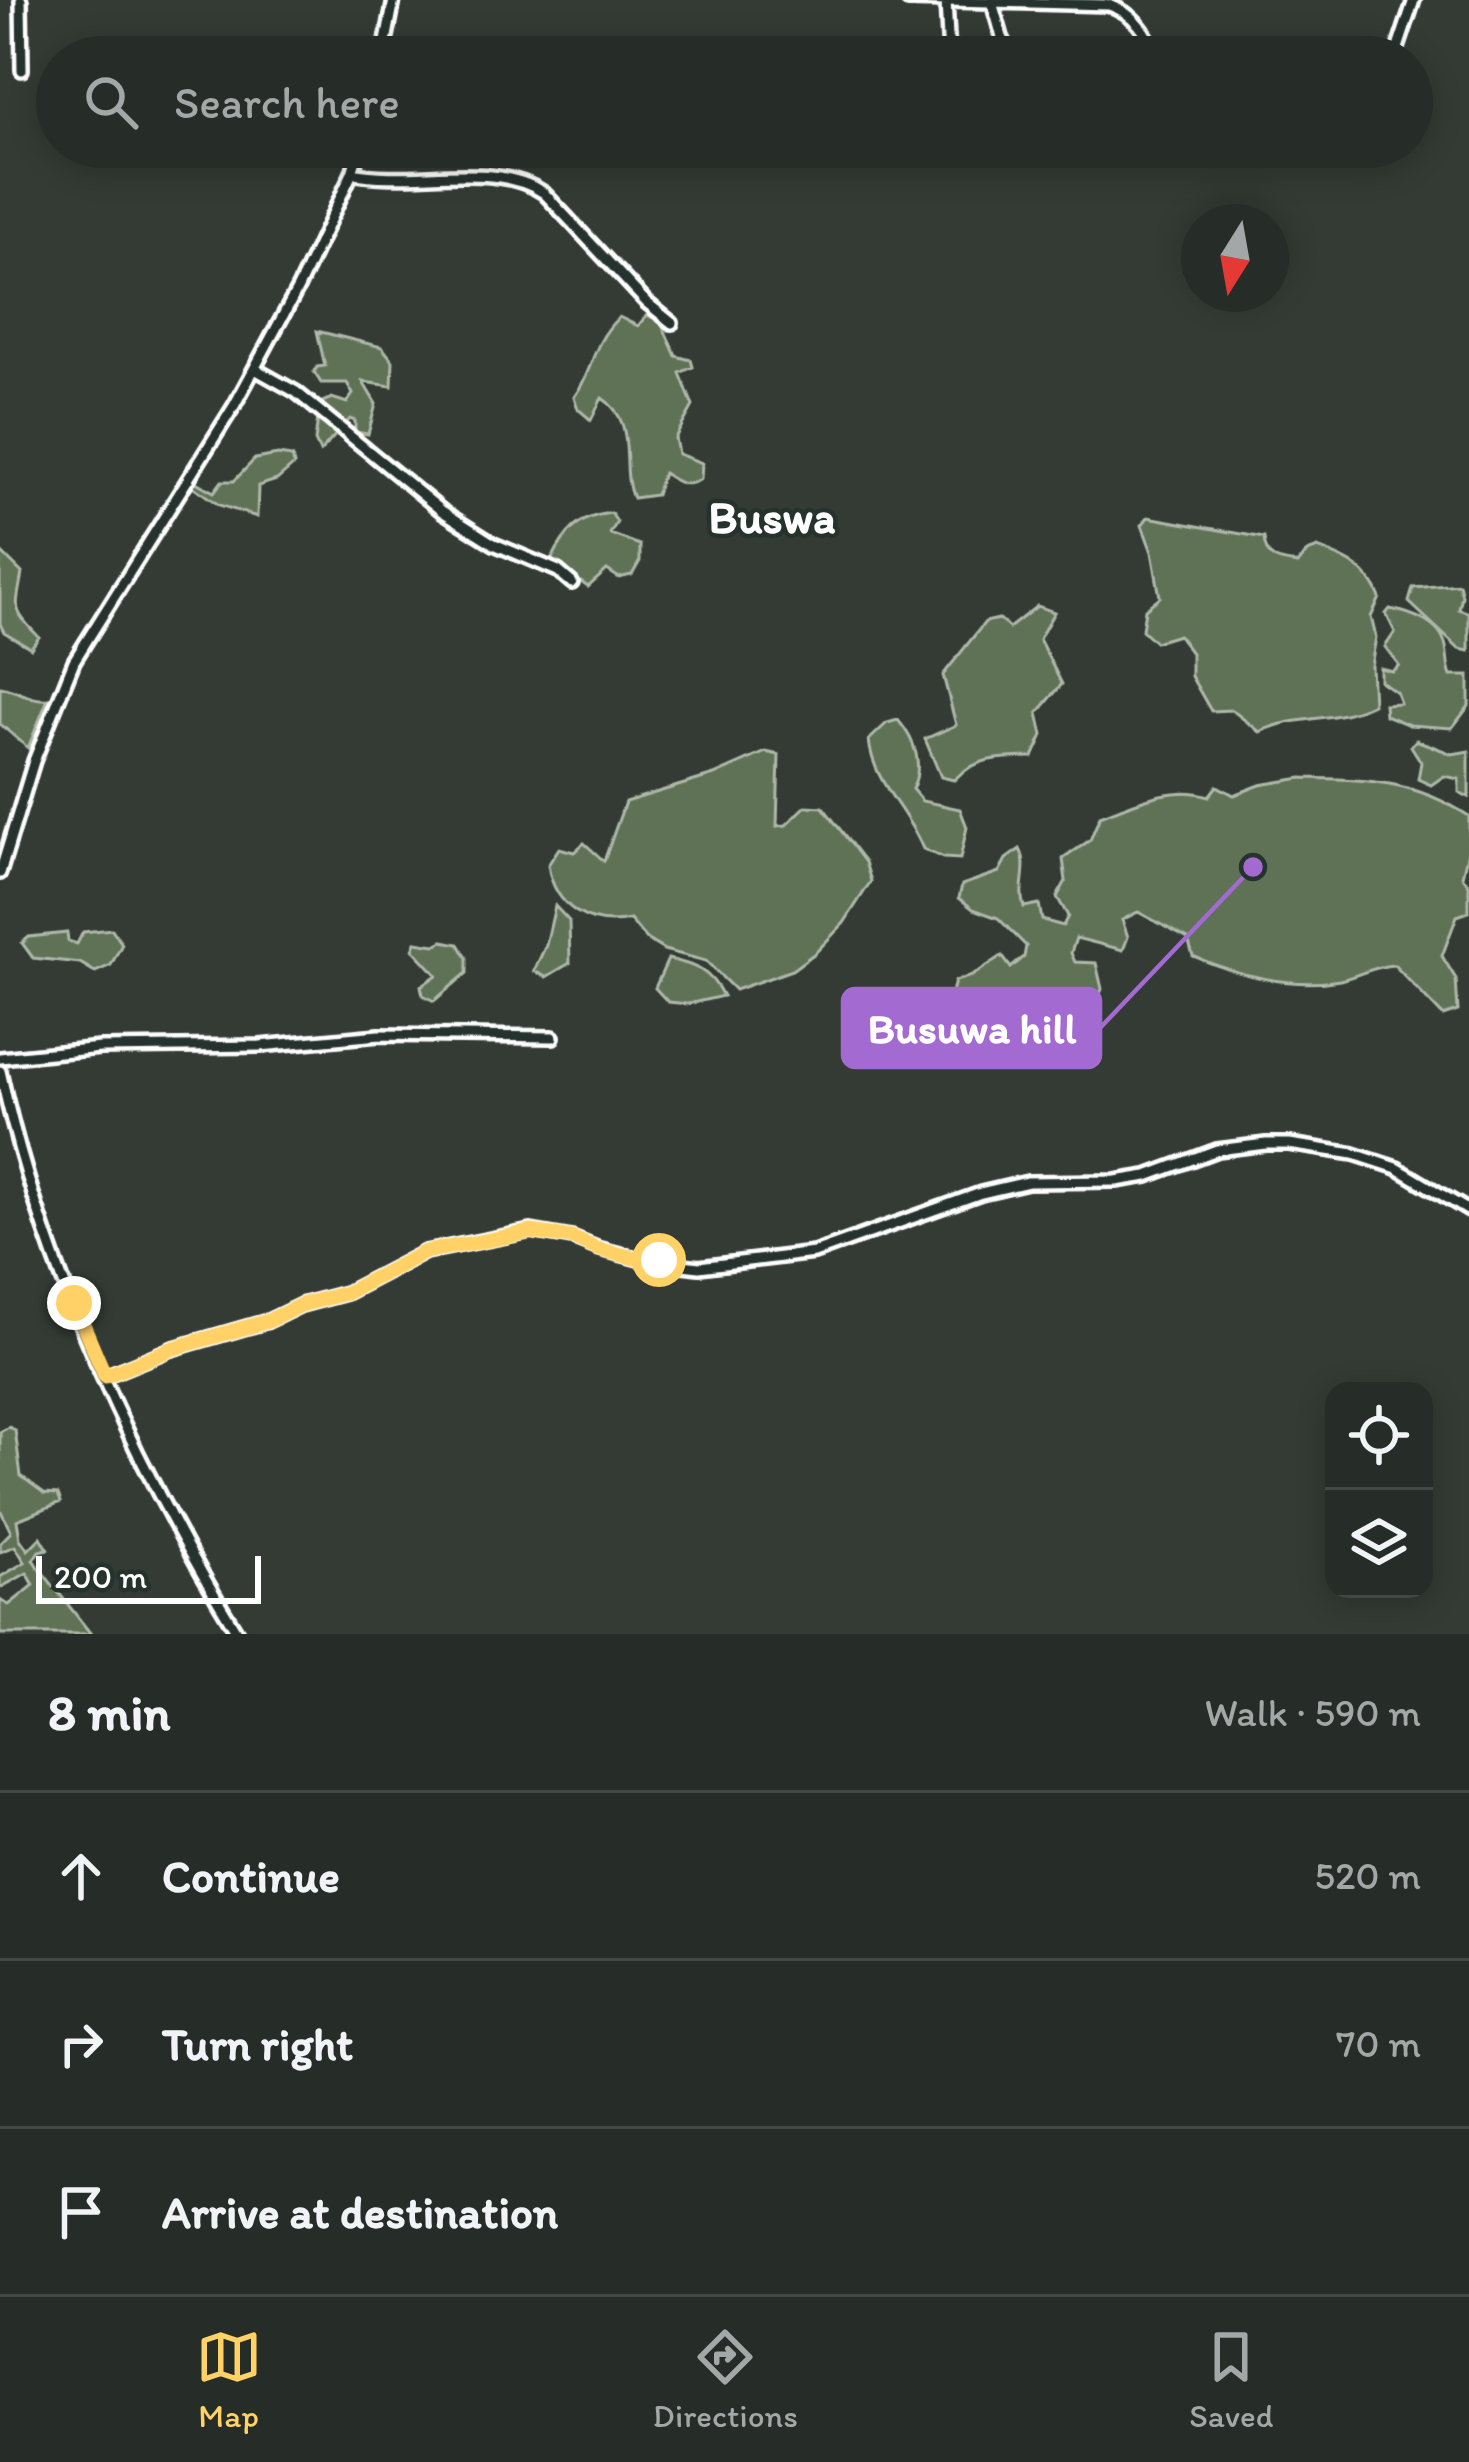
<!DOCTYPE html>
<html lang="en">
<head>
<meta charset="utf-8">
<style>
	body { margin:0; font-family:Itim,sans-serif; background:#323833; color:#f1f3f6 }
	.controls { position:absolute; right:36px; bottom:36px; display:grid; overflow:hidden; border-radius:24px; box-shadow:0 6px 30px #0003 }
	.controls button { width:108px; height:108px; display:grid; place-items:center; padding:0; border:0; border-bottom:3px solid #424844; background:#262c27; color:#f1f3f6; font:60px sans-serif }
	.compass { position:absolute; left:1181px; top:204px; width:108px; height:108px; border-radius:50%; background:#262c27; box-shadow:0 6px 30px #0003; rotate:191deg }
	.scale { position:absolute; left:36px; bottom:30px; width:225px; box-sizing:border-box; padding-left:12px; border:6px solid #fff; border-top:0; font-size:33px; line-height:42px; white-space:nowrap; color:#fff; -webkit-text-stroke:9px #26332d; paint-order:stroke }
	.stop { position:absolute; width:36px; height:36px; margin:-27px; border:9px solid #ffd166; border-radius:50%; background:#fff }
	.stop.end { background:#ffd166; border-color:#fff; box-shadow:0 3px 12px #0008 }
	.list { margin:0; padding:0; list-style:none }
	h2 { display:flex; justify-content:space-between; align-items:center; height:156px; margin:0; padding:0 48px; font-size:51px }
	h2 small { font-size:39px; font-weight:400; color:#a4a7a7 }
	.list li { display:grid; grid-template-columns:78px 1fr auto; gap:36px; align-items:center; box-sizing:border-box; height:168px; padding:0 48px; border-top:3px solid #424844 }
	.list b { display:block; font-size:45px; white-space:nowrap }
	.list em { font-size:39px; font-style:normal; color:#a4a7a7 }
	.icon { flex:none; width:66px; height:66px; fill:none; stroke:currentColor; stroke-width:2; stroke-linecap:round; stroke-linejoin:round }
	.map { position:relative; flex:none; width:1469px; height:1634px; overflow:hidden }
	.search { position:absolute; background:#262c27; box-shadow:0 6px 30px #0003; left:36px; right:36px; top:36px; height:132px; display:flex; align-items:center; gap:30px; box-sizing:border-box; padding:0 42px; border-radius:66px; color:#a4a7a7; font-size:45px }
	.sheet { height:660px; background:#262c27 }
	nav { display:flex; justify-content:space-around; align-items:center; box-sizing:border-box; height:168px; border-top:3px solid #424844; background:#262c27; font-size:33px; color:#a4a7a7 }
	nav a { display:grid; justify-items:center; gap:6px }
	nav .on { color:#ffd166 }
	.map>svg:first-child { display:block }
	.green { fill:#5f7255; stroke:#afb8aa; stroke-width:3 }
	.lines { fill:none; stroke-linecap:round; stroke-linejoin:round }
	.street-casing { stroke:#fff; stroke-width:18 }
	.street { stroke:#26332d; stroke-width:9 }
	.route { stroke:#ffd166; stroke-width:15 }
	.labels { text-anchor:middle; dominant-baseline:central; stroke-width:9; stroke-linejoin:round; paint-order:stroke }
	.quarter-label { font-size:45px; font-weight:bold; fill:#fff; stroke:#26332d }
	.leader { fill:none; stroke:#a36bd2; stroke-width:4.5 }
	.callout-dot { fill:#a36bd2; stroke:#26332d; stroke-width:4.5 }
	.callout { fill:#a36bd2; stroke:#a36bd2; stroke-width:4.5 }
	.callout-label { font-size:42px; text-anchor:middle; font-weight:bold; fill:#fff }
</style>
</head>
<body>
<div class="map">
<svg width="1469" height="1634" viewBox="0 0 1469 1634">
	<rect width="100%" height="100%" fill="#333b34"/>
	<filter id="ink" filterUnits="userSpaceOnUse"><feTurbulence type="fractalNoise" baseFrequency=".00833" numOctaves="2"/><feDisplacementMap in="SourceGraphic" scale="24" xChannelSelector="R" yChannelSelector="G"/><feConvolveMatrix kernelMatrix="1 2 1 2 8 2 1 2 1" color-interpolation-filters="sRGB"/></filter>
	<g filter="url(#ink)">
		<!-- green -->
		<path class="green" d="M647 315 661 322 676 356 691 360 693 367 680 373 693 406 675 438 678 454 702 463 701 479C686 489 677 482 663 473L656 495 633 498C619 468 639 422 602 398L591 420 578 409 574 397C594 371 590 345 619 317L638 326Z
			M317 331 382 347 393 361 392 386 363 382 376 404 368 434 355 432V421L350 419 320 452 315 441 318 417 327 416 322 402 332 398 347 403 353 394 347 383H321L314 372 317 367 325 366Z
			M278 455 292 457 294 465 277 480 258 486 257 517 219 505 191 485 194 481 214 492 222 481H234L255 459Z
			M611 513 617 522 610 534 640 545V561L632 575 619 578 607 570 588 587 551 561C565 532 579 516 611 513Z
			M1148 517 1264 538C1265 560 1280 562 1298 564L1307 552 1318 548C1346 559 1369 568 1380 598L1371 617 1376 637 1371 666 1373 704C1336 723 1297 714 1260 732L1232 710 1211 711 1191 676V653L1178 635 1155 642 1142 630 1145 609 1160 597 1152 552 1142 525Z
			M0 551 22 573C16 610 11 609 39 637L31 648 4 632 0 624Z
			M1459 584 1462 596 1459 609 1469 613V651L1459 649 1409 602 1413 588Z
			M1037 606 1054 612 1039 639 1062 684 1038 713 1043 735 1033 757C1001 758 977 756 954 780L941 777 925 739 956 725 943 675 985 622 999 619 1009 628Z
			M1390 609C1411 613 1441 623 1446 647 1448 657 1447 666 1451 676H1469V706L1452 728 1409 725 1385 715 1384 704 1400 703 1396 692 1380 681V668L1392 671 1399 665 1385 647 1395 632 1386 614Z
			M0 687C18 690 31 701 48 699L28 748 0 724Z
			M898 720C915 740 924 765 912 789L922 801 960 809 967 827 960 859 943 858 923 849C907 809 873 783 869 740L887 723Z
			M1416 740 1452 754 1469 751V797L1459 792V779L1444 776 1431 785 1418 779 1421 762 1411 746Z
			M766 752 779 755 777 826 786 825 806 806 823 807 865 862 871 881 844 923 815 953 792 970 735 990 706 961 664 950 646 939 630 920C588 929 554 906 548 865L559 848 574 852 584 843 604 861 625 802 714 775Z
			M1302 778C1369 780 1411 779 1469 816V847L1462 876 1469 885V912L1457 916 1442 956 1456 979 1458 1011 1443 1016 1394 965C1373 966 1359 976 1340 980 1292 989 1236 975 1193 956L1188 939 1138 912 1122 920 1128 937 1123 950 1076 938 1071 953 1075 962 1096 963 1102 989 1092 1014 1037 1009 977 1013 948 1007 955 981 972 976 1002 956 1011 968 1024 957 1026 946 998 918 973 909 959 898 962 885 999 872 1006 859 1020 849C1030 868 1017 886 1024 907L1039 904 1042 920 1063 926 1068 916 1057 897 1066 881 1063 859 1090 840 1100 816C1135 803 1173 784 1209 796L1217 786 1234 795 1260 785Z
			M555 906 569 921 570 963 546 977 534 971 546 945Z
			M112 929 122 944 111 965 95 972 80 963 33 958 22 943 29 937 67 933 68 941 77 944 83 932Z
			M443 941 459 944 467 958V973L434 1001 423 995 421 986 437 975 413 949 416 942 435 945Z
			M668 959C695 965 710 970 723 996L688 1004 668 1002 655 988Z
			M9 1427 15 1430 21 1476 44 1493 58 1494 61 1502 17 1520 20 1539 28 1550 41 1537 48 1549 39 1551 33 1560 91 1634H0V1600L9 1605 34 1585 27 1573 0 1588V1577L25 1562 15 1546 0 1552V1543L11 1532 0 1509V1432Z"/>
		<g class="lines">
			<defs>
				<path id="street" d="M21 0 22 70
					M908 0 1109 5C1134 13 1147 32 1156 57
					M946 1 949 57
					M992 2 1002 37 1012 57
					M383 57 394 0
					M1395 57 1414 0
					M352 173C411 186 494 159 544 193L646 302 672 323
					M255 369 296 392 442 511 494 544 558 571 572 583
					M0 873 34 761 74 661 234 406 298 288 352 173 360 147
					M0 1058 100 1048 260 1046 379 1035 553 1037
					M0 1071C43 1267 133 1463 238 1634
					M105 1376 171 1349 268 1321 301 1305 346 1293 425 1252 531 1231 572 1238 597 1248 643 1260 699 1267 814 1253 981 1193 1028 1182 1116 1181 1147 1176 1217 1150 1266 1144H1289L1354 1154 1397 1168 1469 1211"/>
			</defs>
			<!-- street casing -->
			<use href="#street" class="street-casing"/>
			<!-- street -->
			<use href="#street" class="street"/>
		</g>
	</g>
	<g class="lines" filter="url(#ink)">
		<!-- route -->
		<path class="route" d="M74 1303 105 1376 171 1349 268 1321 301 1305 346 1293 425 1252 531 1232 572 1238 597 1249 643 1260H659"/>
	</g>
	<g class="labels">
		<!-- quarter labels -->
		<g class="quarter-label">
			<text x="772" y="517">Buswa</text>
		</g>
	</g>
	<!-- callouts -->
	<path class="leader" d="M1253 867L1100 1028"/>
	<circle class="callout-dot" cx="1253" cy="867" r="12"/>
	<rect class="callout" x="843" y="989" width="257" height="78" rx="12"/>
	<g class="callout-label">
		<text x="972" y="1043">Busuwa hill</text>
	</g>
</svg>
<div class="controls">
<button><svg class="icon" aria-label="locate" viewBox="0 0 24 24"><circle cx="12" cy="12" r="6"/><path d="M12 2v4M12 18v4M2 12h4M18 12h4"/></svg></button>
<button><svg class="icon" aria-label="layers" viewBox="0 0 24 24"><path d="M12 4l9 5-9 5-9-5zM3 14l9 5 9-5"/></svg></button>
</div>
<svg class="compass" viewBox="-18 -18 36 36"><path d="M0-13l5 13h-10z" fill="#e53935"/><path d="M0 13l5-13h-10z" fill="#a4a7a7"/></svg>
<div class="scale">200 m</div>
<div class="stop" style="left:659px;top:1260px"></div>
<div class="stop end" style="left:74px;top:1303px"></div>
<div class="search"><svg class="icon" aria-label="search" viewBox="0 0 24 24"><circle cx="10" cy="10" r="6"/><path d="M15 15l6 6"/></svg>Search here</div>
</div>
<section class="sheet">
<h2>8 min<small>Walk · 590 m</small></h2>
<ul class="list">
<li><svg class="icon" aria-label="ahead" viewBox="0 0 24 24"><path d="M12 20V5M6 11l6-6 6 6"/></svg><div><b>Continue</b></div><em>520 m</em></li>
<li><svg class="icon" aria-label="right" viewBox="0 0 24 24"><path d="M7 20v-9h11M14 6l5 5-5 5"/></svg><div><b>Turn right</b></div><em>70 m</em></li>
<li><svg class="icon" aria-label="arrive" viewBox="0 0 24 24"><path d="M6 21V4h12l-3 4 3 4H6"/></svg><div><b>Arrive at destination</b></div></li>
</ul>
</section>
<nav>
<a class="on"><svg class="icon" aria-label="map" viewBox="0 0 24 24"><path d="M3 6l6-2 6 2 6-2v14l-6 2-6-2-6 2zM9 4v14M15 6v14"/></svg>Map</a>
<a><svg class="icon" aria-label="directions" viewBox="0 0 24 24"><path d="M12 3l9 9-9 9-9-9zM9 14v-3h6M13 9l2 2-2 2"/></svg>Directions</a>
<a><svg class="icon" aria-label="saved" viewBox="0 0 24 24"><path d="M7 4h10v16l-5-4-5 4z"/></svg>Saved</a>
</nav>
</body>
</html>
